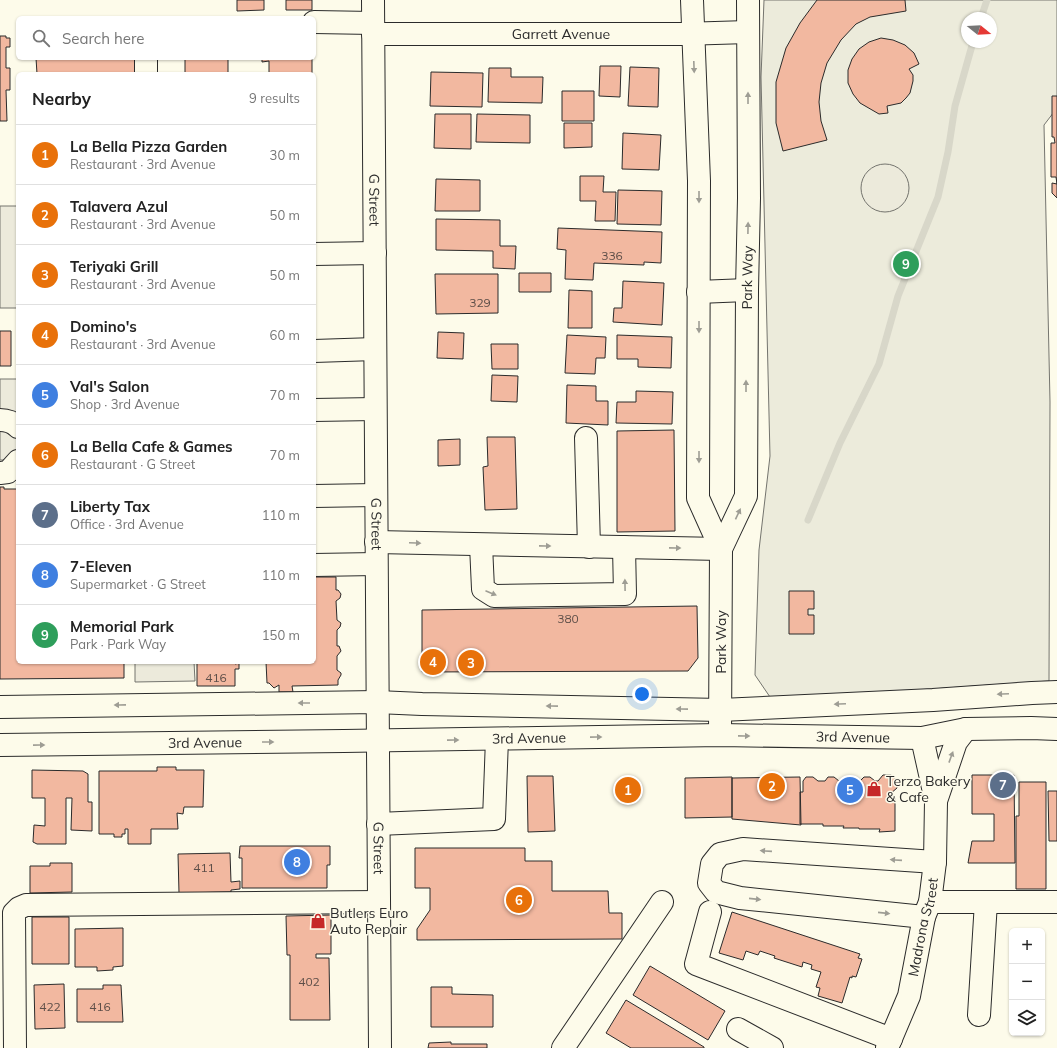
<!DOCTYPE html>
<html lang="en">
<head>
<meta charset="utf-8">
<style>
	body { margin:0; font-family:Mulish,sans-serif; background:#f6f6f6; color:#222 }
	.controls { position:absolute; right:12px; bottom:12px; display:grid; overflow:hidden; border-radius:6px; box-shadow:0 1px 3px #0004 }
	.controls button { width:36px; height:36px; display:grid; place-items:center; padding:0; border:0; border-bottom:1px solid #e0e0e0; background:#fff; color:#222; font:20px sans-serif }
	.compass { position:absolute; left:961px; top:12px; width:36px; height:36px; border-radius:50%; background:#fff; box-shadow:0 1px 3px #0004; rotate:108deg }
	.you { position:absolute; left:642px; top:694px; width:14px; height:14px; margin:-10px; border:3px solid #fff; border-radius:50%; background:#1a73e8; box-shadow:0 0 0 6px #1a73e833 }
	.badge { display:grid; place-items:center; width:26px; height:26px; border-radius:50%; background:#b45309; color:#fff; font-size:13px; font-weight:700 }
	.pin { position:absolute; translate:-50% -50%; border:2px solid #fff; box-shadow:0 1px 4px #0006 }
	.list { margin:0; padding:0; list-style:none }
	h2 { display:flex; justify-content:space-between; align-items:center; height:52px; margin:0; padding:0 16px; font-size:17px }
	h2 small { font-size:13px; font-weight:400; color:#767676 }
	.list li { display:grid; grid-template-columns:26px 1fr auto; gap:12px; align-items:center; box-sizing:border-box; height:60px; padding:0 16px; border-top:1px solid #e0e0e0 }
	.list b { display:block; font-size:15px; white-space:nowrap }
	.list p { margin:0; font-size:13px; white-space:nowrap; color:#767676 }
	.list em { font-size:13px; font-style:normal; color:#767676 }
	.icon { flex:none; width:22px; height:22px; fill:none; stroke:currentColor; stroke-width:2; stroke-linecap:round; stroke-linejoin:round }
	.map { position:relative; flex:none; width:1057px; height:1048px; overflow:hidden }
	.search { position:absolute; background:#fff; box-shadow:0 1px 3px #0004; left:16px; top:16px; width:300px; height:44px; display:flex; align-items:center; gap:10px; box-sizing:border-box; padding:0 14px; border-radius:6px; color:#767676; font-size:15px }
	.panel { position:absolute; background:#fff; box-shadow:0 1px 3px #0004; left:16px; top:72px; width:300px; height:592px; border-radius:6px }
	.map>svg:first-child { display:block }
	.green { fill:#ecebdb; stroke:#74746e; fill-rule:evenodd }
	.parking { fill:#eceadb; stroke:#74746e }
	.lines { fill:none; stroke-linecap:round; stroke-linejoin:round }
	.stream { stroke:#d8d7c9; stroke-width:7 }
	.building { fill:#f2b8a0; stroke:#2b2b2b }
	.minor-casing { stroke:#2b2b2b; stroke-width:24 }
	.major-casing { stroke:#2b2b2b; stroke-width:24 }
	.minor { stroke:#fdfbea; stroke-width:22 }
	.major { stroke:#fdfbea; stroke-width:22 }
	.oneway { fill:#9e9d94 }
	.labels { text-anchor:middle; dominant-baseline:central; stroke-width:3; stroke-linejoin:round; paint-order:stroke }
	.number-label { font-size:12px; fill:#5d4e48 }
	.street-label { font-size:14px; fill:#2b2b2b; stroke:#fdfbea }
	.poi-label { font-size:14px; fill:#2b2b2b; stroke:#fdfbea; text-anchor:start }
</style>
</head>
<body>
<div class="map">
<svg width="1057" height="1048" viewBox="0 0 1057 1048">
	<rect width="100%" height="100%" fill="#fdfbea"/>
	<!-- green -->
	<path class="green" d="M764 0H1057V108L1044 125 1050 402 1049 681 814 697H770L755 675 759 550 770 456 761 77ZM967 18H991V42H967Z"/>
	<!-- parking -->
	<path class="parking" d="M861 188a24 24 0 1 1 48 0a24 24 0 1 1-48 0Z
		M0 206H18V308H0Z
		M0 379H18V460H0Z
		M135 662H194L195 681 135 682Z"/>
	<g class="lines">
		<!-- stream -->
		<path class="stream" d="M981 18 987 0
			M808 520 840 443 879 364 898 296 938 197 948 152 955 106 973 42"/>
	</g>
	<!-- building -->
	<path class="building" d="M237 0H264V10L237 11Z
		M286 0H312V10H286Z
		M817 0H905L906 11 870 17 856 24 841 40 827 63 821 83 819 102 821 121 827 140 783 151 776 123V82L786 48 800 23Z
		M0 36H6V38H10V47H6V68H10V90H6L7 121H0Z
		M881 38 893 40 905 45 914 53 919 64 909 69 913 75V81L910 93 906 98 901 103 887 106 888 113 879 114 860 103 853 94 848 83V70L852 59 859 49 869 42Z
		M36 58H135V74H37Z
		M181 58H253V59H228V74H185V59H181Z
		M262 58H312V74H269V61L262 62Z
		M600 66H621L620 97 599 96Z
		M630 67 659 68 658 107 628 106Z
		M489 68H511V77H543L542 103 488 102Z
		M431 72 483 73 482 107 430 106Z
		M562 91H594V121H562Z
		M1052 96H1057V198L1052 193V183L1057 184 1056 177H1051V143H1055L1054 137H1052Z
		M435 114H471V149L434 148Z
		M477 114 530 115V143L476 142Z
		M564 123H592V147L564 148Z
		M623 133 661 135 659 170 622 169Z
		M580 176H604L603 192H616L615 221H595L596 201H580Z
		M436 179 480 180V211H435Z
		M618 190 662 191 661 225 617 224Z
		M436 219 500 220V246H516L515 269 493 268V251L436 250Z
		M558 228 662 232 661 263 644 262V265L594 263 593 280 565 279 566 250 557 249Z
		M519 273H551V292H519Z
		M435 274H498V313L436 314Z
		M623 281 664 283 662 325 613 322 614 308H622Z
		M569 290 592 291V328H568Z
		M0 331H11V366H0Z
		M438 332 464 333 463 359 437 358Z
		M567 335 606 337 605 358H596L595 374 565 373Z
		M617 335 672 337 671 368 638 367V359H617Z
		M491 344H518V369H492Z
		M492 375 518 376 517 402 491 401Z
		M567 385 596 386V401H608V425L566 423Z
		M636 391 673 392 672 424 616 423 617 402H636Z
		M674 430 675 531 617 532V431Z
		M487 437H515L517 509 485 510 483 467 488 466Z
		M460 439V465L438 466V440Z
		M0 487H4V489H18V662H124V678L0 679Z
		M314 577H336V590H338L341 594 340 598 336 601 337 620 341 623 340 627 337 630V646H339L341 651 337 656V670L341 673V675L338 680V685L292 686 293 692H279V685L274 688 269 683H267L266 662H314Z
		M789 591H814V609H808V615H814V634H789Z
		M697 606 698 658 688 671 422 672V610Z
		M197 662H235V664L239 663V669H235V686H197Z
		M157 767H176V770H204L203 807H184L183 814 177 813 178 829H151V844H128V829H125V834H122V837H114V834H99V771H157Z
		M32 770 83 771 88 774V802H92V831L71 830 72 798H66V844H37L33 842 34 825 45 826V798H32Z
		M883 775H891L897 780V788L890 794 895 798V831L879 832 880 829H859V828H843L844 826H823V824H800V792H803V781L806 777H813L818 781H825L828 777H834L839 781H860L864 777H870L875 781H878Z
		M972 775H1014L1015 863H968L972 841H994V814H972Z
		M527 776H553L555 831 528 832Z
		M732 777V817L685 818V778Z
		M800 777 801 825 732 819V778Z
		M1019 782H1046V889H1016V816H1019Z
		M1048 791H1057V841H1049Z
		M240 846H330V865H327V888H242V858H239Z
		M415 848H525V861H552V891H608L609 913H622V939L417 940V929L430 910V888H415Z
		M230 853 231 882 240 881V889L231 890V892L179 893 178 854Z
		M50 863H72V892L30 893V866H50Z
		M732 912 860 954 858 958 862 959 856 977 852 976V978L850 977 842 1003 818 996 820 988 816 987 821 972 811 969 812 965 803 962 802 967 774 958 775 956 760 951 758 955 746 951 743 960 719 953Z
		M331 915V954H316V958H329L330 1020H290V955H287L286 916Z
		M32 917H69V964H32Z
		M123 928V966L113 967V970L97 971V967H75V929Z
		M650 966 725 1011 708 1040 633 995Z
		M64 984 65 1028 35 1029 34 985Z
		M103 985H121L123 1022H77V989H103Z
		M431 987H452V994L493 995V1027H431Z
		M626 1000 704 1047V1048H631L606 1033Z
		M451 1042V1044H487V1048H428L429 1043Z"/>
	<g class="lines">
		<defs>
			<g id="minor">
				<path id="s1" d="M373 0 380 1048"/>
				<path d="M692 0 699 181 698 498 721 549 720 735"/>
				<path d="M314 22 373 23"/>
				<path id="s2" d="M373 34H682L748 32"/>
				<path d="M146 74V58"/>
				<path d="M314 254 375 253"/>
				<path d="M698 292 747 290"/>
				<path d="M314 351 375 349"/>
				<path d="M314 410 375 409"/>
				<path d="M0 420C7 420 13 422 18 427"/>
				<path d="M586 438 589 547"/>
				<path d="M0 473 8 472 18 461"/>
				<path d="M314 496 376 495"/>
				<path d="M376 542 721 549"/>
				<path d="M481 545 483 589 494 596 625 594 624 547"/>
				<path id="s3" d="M721 549 746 496 747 290 749 198 748 0"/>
				<path d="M314 565 376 564"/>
				<path d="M936 801 956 742 966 729"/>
				<path d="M378 824 494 819 497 739"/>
				<path d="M930 902H1057"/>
				<path d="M710 912 696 964 891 1039"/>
				<path d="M924 917 740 898 716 892 709 883 712 864 720 854 743 849 935 862"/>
				<path d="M979 1015 986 902"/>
				<path d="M738 1029 772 1048"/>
				<path d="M15 1048 14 913 19 908 26 905 379 902"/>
				<path d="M563 1048 662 902"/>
				<path id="s4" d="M887 1048 909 996 924 917 930 902 935 862 936 801 922 738"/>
			</g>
			<g id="major">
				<path d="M0 707 377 702 422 704 721 710 933 700 1032 693 1057 692"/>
				<path id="s5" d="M0 745 344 741 720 735 922 738 966 729 1031 728 1057 729"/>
			</g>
		</defs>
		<!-- minor casing -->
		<use href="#minor" class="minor-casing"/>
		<!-- major casing -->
		<use href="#major" class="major-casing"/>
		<!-- minor -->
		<use href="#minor" class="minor"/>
		<!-- major -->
		<use href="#major" class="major"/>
	</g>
	<!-- one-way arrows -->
	<defs><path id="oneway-solid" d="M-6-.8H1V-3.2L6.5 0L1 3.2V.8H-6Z"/></defs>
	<g class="oneway">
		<use href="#oneway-solid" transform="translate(694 67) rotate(88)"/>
		<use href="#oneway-solid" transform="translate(748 98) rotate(-90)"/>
		<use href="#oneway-solid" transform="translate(699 197) rotate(90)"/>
		<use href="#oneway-solid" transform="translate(748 228) rotate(-89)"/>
		<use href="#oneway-solid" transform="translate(699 327) rotate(90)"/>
		<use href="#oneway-solid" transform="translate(746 386) rotate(-90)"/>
		<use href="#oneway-solid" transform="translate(699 457) rotate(90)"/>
		<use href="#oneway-solid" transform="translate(738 514) rotate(-65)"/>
		<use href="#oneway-solid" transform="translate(415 543) rotate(2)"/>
		<use href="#oneway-solid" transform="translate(545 546) rotate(1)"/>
		<use href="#oneway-solid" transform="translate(675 548) rotate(1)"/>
		<use href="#oneway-solid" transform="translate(625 585) rotate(-91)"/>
		<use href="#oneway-solid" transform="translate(491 593) rotate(23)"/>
		<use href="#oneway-solid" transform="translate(1003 694) rotate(177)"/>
		<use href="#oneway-solid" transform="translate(304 703) rotate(180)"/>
		<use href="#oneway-solid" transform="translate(840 704) rotate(177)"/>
		<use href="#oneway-solid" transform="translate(120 705) rotate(179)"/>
		<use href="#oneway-solid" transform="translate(552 706) rotate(-179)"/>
		<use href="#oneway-solid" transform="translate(682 709) rotate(-179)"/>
		<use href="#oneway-solid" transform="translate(744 736) rotate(1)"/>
		<use href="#oneway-solid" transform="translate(596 737) rotate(-1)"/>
		<use href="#oneway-solid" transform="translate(453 740) rotate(-1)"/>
		<use href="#oneway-solid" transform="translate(268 742)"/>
		<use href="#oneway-solid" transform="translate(39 745) rotate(-1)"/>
		<use href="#oneway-solid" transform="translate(951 757) rotate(-70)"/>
		<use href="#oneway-solid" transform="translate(766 851) rotate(-176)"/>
		<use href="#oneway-solid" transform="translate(896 860) rotate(-176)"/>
		<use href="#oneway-solid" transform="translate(755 899) rotate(6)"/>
		<use href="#oneway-solid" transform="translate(884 913) rotate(6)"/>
	</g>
	<!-- icons -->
	<defs>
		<symbol id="shop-bare" viewBox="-9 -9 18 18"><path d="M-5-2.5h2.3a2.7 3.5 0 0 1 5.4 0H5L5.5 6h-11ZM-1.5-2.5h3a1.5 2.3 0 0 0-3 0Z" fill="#c62828" stroke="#fdfbea" stroke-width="2.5" paint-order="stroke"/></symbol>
	</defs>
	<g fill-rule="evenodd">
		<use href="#shop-bare" x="863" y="778" width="22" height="22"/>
		<use href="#shop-bare" x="307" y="910" width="22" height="22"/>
	</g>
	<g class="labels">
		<!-- number labels -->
		<g class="number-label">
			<text x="612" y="255">336</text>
			<text x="480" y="302">329</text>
			<text x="568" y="618">380</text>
			<text x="216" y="677">416</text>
			<text x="204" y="867">411</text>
			<text x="309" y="981">402</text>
			<text x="50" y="1006">422</text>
			<text x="100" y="1006">416</text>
		</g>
		<!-- street labels -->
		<g class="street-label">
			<text stroke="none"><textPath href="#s2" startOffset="188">Garrett Avenue</textPath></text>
			<text stroke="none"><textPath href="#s1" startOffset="200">G Street</textPath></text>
			<text stroke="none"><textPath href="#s3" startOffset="277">Park Way</textPath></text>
			<text stroke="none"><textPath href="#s1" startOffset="524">G Street</textPath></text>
			<text transform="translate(721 642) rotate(-90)">Park Way</text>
			<text stroke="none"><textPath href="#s5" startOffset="853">3rd Avenue</textPath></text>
			<text stroke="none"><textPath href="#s5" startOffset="529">3rd Avenue</textPath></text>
			<text stroke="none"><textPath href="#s5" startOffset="205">3rd Avenue</textPath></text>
			<text stroke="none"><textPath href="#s1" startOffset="848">G Street</textPath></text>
			<text stroke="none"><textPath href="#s4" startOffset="127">Madrona Street</textPath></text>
		</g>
		<!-- poi labels -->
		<g class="poi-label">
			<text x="886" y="781">Terzo Bakery<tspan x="886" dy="16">&amp; Cafe</tspan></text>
			<text x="330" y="913">Butlers Euro<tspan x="330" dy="16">Auto Repair</tspan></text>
		</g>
	</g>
</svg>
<div class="controls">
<button>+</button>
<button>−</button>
<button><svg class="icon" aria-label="layers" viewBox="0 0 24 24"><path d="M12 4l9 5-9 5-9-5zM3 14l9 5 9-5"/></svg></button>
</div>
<svg class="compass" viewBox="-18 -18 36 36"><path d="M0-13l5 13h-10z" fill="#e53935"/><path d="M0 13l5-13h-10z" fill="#767676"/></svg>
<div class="you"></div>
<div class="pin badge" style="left:628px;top:790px;background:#e8710a">1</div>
<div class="pin badge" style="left:772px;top:786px;background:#e8710a">2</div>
<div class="pin badge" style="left:471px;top:663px;background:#e8710a">3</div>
<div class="pin badge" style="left:433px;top:662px;background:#e8710a">4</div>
<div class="pin badge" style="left:850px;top:790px;background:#3f7fe0">5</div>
<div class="pin badge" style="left:519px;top:900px;background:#e8710a">6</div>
<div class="pin badge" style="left:1003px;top:785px;background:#5c6f8a">7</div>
<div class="pin badge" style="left:297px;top:862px;background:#3f7fe0">8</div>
<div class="pin badge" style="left:906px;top:264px;background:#2e9e5b">9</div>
<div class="search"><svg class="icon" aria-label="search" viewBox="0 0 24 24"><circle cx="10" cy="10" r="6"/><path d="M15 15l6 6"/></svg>Search here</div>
<section class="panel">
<h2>Nearby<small>9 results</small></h2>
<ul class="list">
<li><span class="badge" style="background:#e8710a">1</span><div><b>La Bella Pizza Garden</b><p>Restaurant · 3rd Avenue</p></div><em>30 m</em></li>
<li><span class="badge" style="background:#e8710a">2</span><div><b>Talavera Azul</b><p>Restaurant · 3rd Avenue</p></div><em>50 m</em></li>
<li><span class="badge" style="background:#e8710a">3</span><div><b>Teriyaki Grill</b><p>Restaurant · 3rd Avenue</p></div><em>50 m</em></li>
<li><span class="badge" style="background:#e8710a">4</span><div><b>Domino's</b><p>Restaurant · 3rd Avenue</p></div><em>60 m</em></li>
<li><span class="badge" style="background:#3f7fe0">5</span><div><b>Val's Salon</b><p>Shop · 3rd Avenue</p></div><em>70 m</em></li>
<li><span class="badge" style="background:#e8710a">6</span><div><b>La Bella Cafe &amp; Games</b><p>Restaurant · G Street</p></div><em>70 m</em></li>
<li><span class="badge" style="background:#5c6f8a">7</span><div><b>Liberty Tax</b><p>Office · 3rd Avenue</p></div><em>110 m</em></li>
<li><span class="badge" style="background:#3f7fe0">8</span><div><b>7-Eleven</b><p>Supermarket · G Street</p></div><em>110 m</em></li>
<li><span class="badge" style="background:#2e9e5b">9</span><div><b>Memorial Park</b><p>Park · Park Way</p></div><em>150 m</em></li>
</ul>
</section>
</div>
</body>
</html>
